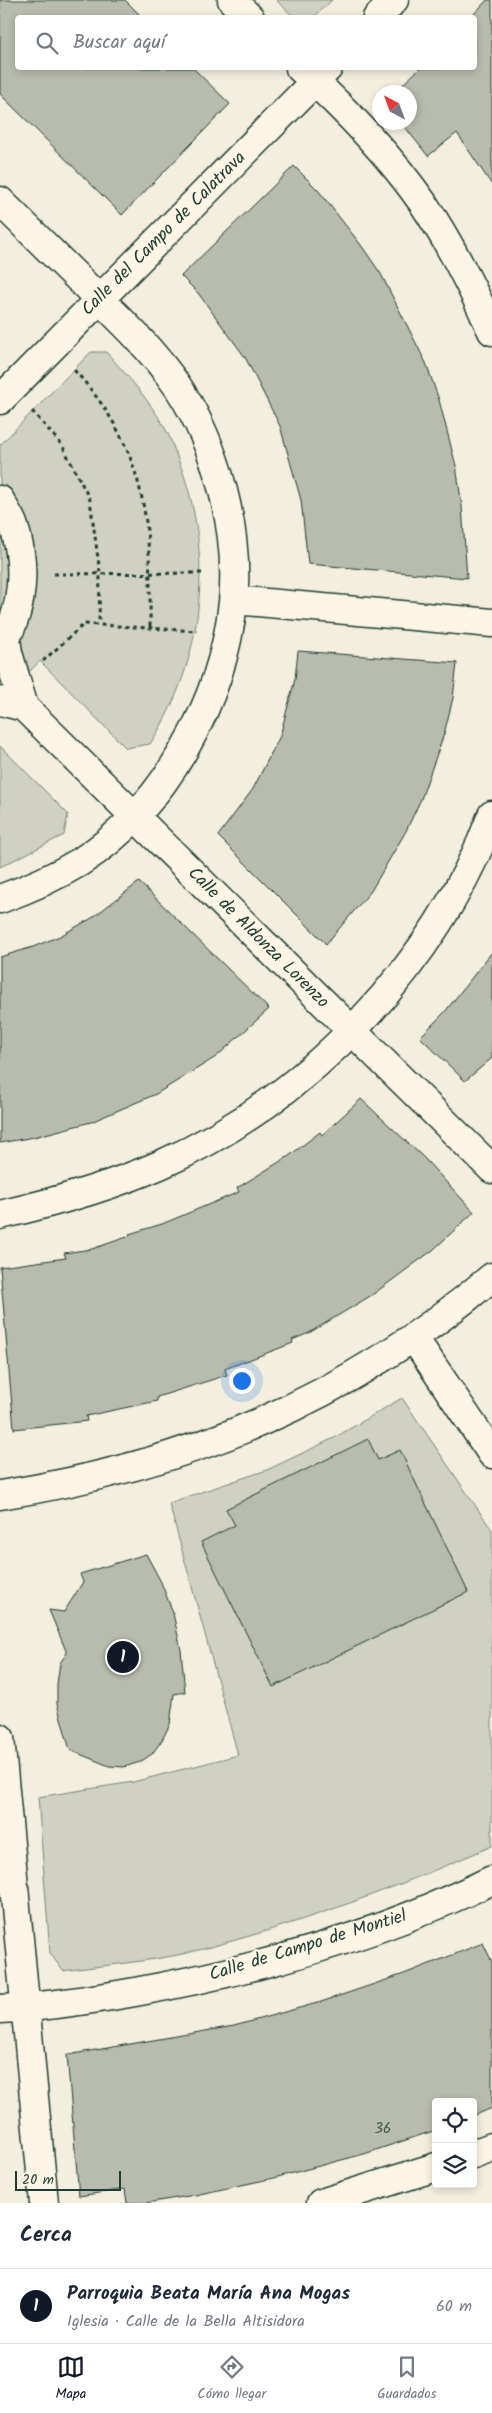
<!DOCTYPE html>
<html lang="es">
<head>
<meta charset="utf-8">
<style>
	body { margin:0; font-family:Kalam,sans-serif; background:#f2f2f3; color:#1f2937 }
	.controls { position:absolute; right:15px; bottom:15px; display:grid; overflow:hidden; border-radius:5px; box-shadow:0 2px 8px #0003 }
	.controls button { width:45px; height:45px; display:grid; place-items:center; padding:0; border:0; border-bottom:1px solid #e0e1e3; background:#fff; color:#1f2937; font:25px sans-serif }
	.compass { position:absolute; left:372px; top:85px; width:45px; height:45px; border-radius:50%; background:#fff; box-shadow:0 2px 8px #0003; rotate:319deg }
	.scale { position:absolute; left:15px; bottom:12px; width:106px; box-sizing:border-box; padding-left:5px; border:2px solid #1f3d34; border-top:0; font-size:14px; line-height:18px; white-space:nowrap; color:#1f3d34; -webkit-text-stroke:4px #fcf5e5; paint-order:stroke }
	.you { position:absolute; left:241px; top:1380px; width:18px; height:18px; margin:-12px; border:4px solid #fff; border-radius:50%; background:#1a73e8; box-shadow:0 0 0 8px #1a73e833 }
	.badge { display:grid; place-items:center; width:32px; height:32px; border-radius:50%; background:#111827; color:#fff; font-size:16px; font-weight:700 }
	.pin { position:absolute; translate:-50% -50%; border:2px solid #fff; box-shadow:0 1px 5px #0006 }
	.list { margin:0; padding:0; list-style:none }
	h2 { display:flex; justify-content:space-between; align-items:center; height:65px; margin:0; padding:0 20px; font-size:21px }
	h2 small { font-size:16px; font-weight:400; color:#747a83 }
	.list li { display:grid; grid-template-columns:32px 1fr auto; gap:15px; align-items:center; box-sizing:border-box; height:75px; padding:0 20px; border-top:1px solid #e0e1e3 }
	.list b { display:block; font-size:19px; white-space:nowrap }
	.list p { margin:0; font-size:16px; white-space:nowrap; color:#747a83 }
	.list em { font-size:16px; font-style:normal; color:#747a83 }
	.icon { flex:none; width:28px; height:28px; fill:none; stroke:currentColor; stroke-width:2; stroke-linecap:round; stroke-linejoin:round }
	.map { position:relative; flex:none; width:492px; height:2203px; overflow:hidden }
	.search { position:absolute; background:#fff; box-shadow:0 2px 8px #0003; left:15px; right:15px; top:15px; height:55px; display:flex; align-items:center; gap:12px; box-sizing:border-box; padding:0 18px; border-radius:5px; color:#747a83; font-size:19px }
	.sheet { height:140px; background:#fff }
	nav { display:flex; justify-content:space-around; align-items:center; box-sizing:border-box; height:70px; border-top:1px solid #e0e1e3; background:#fff; font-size:14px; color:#747a83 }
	nav a { display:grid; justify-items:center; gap:2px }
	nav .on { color:#111827 }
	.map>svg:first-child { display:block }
	.green { fill:#d0d1c2; stroke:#78877b }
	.building { fill:#b8bcae; stroke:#1f3d34 }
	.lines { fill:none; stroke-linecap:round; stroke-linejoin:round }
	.street-casing { stroke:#1f3d34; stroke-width:31 }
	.secondary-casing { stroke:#1f3d34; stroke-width:31 }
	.path { stroke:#1f3d34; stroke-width:3; stroke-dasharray:4 4; stroke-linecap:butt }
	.street { stroke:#fcf5e5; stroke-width:28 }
	.secondary { stroke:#fcf5e5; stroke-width:28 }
	.labels { text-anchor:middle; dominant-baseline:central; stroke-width:4.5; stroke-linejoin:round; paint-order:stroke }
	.number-label { font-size:15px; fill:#455d52 }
	.street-label { font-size:18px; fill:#1f3d34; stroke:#fcf5e5 }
</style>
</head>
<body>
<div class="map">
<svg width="492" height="2203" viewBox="0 0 492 2203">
	<rect width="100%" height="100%" fill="#f3eede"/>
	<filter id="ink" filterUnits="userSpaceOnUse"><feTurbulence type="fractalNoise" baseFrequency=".02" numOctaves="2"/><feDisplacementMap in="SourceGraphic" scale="10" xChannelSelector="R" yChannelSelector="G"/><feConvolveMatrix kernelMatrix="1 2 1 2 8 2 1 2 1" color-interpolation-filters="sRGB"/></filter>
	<g filter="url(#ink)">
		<!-- green -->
		<path class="green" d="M276 0H332L314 17 295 18Z
			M91 352H106C128 376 149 400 165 428 170 437 174 449 178 459 215 552 205 660 150 744L126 748 40 661 0 701V445Z
			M0 746 68 814 64 835 0 867Z
			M402 1398 492 1530V1846C393 1889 292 1927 187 1953 147 1962 104 1965 63 1971L50 1953 38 1797 133 1782 238 1755 169 1503 267 1470 334 1438Z"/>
		<!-- building -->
		<path class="building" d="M0 0H125L143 18H18V68H193L230 104 122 215 0 94Z
			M487 0H492V185L457 133 428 156 401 122H410V92H395L420 68H474V18H470Z
			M294 166 318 190 361 245 381 274 426 363 439 400 456 466 462 506 467 578 308 564 301 500 280 426 245 357 198 293 181 276Z
			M298 651 457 663 453 698 444 734 421 799 406 831 371 891 326 944 218 836 253 789 280 736 295 679Z
			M139 882 269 1009 216 1057 156 1094 91 1122 34 1137 0 1143V957L33 947 60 936 92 918Z
			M492 952V1058L465 1081 420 1037 444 1013Z
			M361 1099 424 1158 474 1212 433 1250 372 1295 309 1333 292 1340 293 1343 225 1369 227 1375 157 1397V1401L86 1416 87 1421 14 1429 0 1267 66 1258 64 1253 92 1249 130 1236 129 1234 162 1224 239 1192 237 1188 289 1156 320 1132 322 1135Z
			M368 1439 378 1460 400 1450 468 1592 273 1687 201 1542 235 1525 226 1509Z
			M146 1554 161 1582 173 1613 181 1650 185 1692 174 1694 170 1724 162 1740 152 1754 140 1762 124 1767 109 1766 70 1750 57 1704V1684L60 1663 67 1653 49 1610 64 1612 83 1582 80 1574Z
			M483 1943 492 1962V2108L473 2116V2102H436V2130L364 2154 274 2178 195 2195 146 2203H127L125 2189 79 2196 67 2055 234 2026 321 2002 404 1974Z"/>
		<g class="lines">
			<defs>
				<path id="street" d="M232 0 250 18
					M377 18 394 0
					M300 68C345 109 388 153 423 203 450 243 472 287 492 331
					M0 201C28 229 57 257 85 285 118 317 152 349 178 387 217 446 240 531 233 602 223 700 165 808 80 862 55 877 28 889 0 899
					M0 400 328 68
					M0 500C4 508 10 516 13 524 27 563 24 613 0 647
					M234 600 492 623
					M6 639 8 653 24 707 492 1169
					M0 701 24 707
					M0 1215C56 1202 110 1187 162 1164 307 1100 437 964 492 815
					M414 1338 492 1454
					M0 1495C188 1465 346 1401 492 1277
					M0 1738 44 2203
					M0 2009C45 2007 90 2000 135 1992 257 1970 380 1935 492 1880"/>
				<path id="secondary" d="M473 2154 492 2147
					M321 2203 436 2167"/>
			</defs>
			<!-- street casing -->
			<use href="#street" class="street-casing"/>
			<!-- secondary casing -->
			<use href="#secondary" class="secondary-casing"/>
			<!-- path -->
			<path class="path" d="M74 370C148 450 151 524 150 628
				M32 411 62 445 90 500 100 573 99 624
				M54 574 203 573
				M43 661 84 624 197 631"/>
			<!-- street -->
			<use href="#street" class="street"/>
			<!-- secondary -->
			<use href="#secondary" class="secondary"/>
		</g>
	</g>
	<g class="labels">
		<!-- number labels -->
		<g class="number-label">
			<text x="383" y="2129">36</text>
		</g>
		<!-- street labels -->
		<g class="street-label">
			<text transform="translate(164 234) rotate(-45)">Calle del Campo de Calatrava</text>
			<text transform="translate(258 938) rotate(45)">Calle de Aldonza Lorenzo</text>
			<text transform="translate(308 1946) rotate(-17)">Calle de Campo de Montiel</text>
		</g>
	</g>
</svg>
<div class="controls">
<button><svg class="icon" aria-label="locate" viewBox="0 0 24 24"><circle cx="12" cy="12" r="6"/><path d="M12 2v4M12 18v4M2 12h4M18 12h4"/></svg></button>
<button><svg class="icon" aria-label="layers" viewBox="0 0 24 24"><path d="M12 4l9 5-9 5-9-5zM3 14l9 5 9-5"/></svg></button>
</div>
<svg class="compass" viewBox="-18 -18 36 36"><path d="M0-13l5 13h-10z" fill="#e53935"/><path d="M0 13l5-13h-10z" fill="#747a83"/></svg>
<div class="scale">20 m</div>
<div class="you"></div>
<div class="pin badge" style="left:123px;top:1657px">1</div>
<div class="search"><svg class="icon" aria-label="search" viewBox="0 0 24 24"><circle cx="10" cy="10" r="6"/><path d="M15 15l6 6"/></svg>Buscar aquí</div>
</div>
<section class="sheet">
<h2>Cerca<small></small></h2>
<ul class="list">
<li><span class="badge">1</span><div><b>Parroquia Beata María Ana Mogas</b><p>Iglesia · Calle de la Bella Altisidora</p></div><em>60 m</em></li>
</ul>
</section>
<nav>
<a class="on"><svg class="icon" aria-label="map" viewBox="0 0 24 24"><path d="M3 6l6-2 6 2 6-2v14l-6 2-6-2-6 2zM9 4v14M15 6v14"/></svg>Mapa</a>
<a><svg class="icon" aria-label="directions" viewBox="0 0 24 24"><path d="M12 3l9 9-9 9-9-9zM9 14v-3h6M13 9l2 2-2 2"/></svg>Cómo llegar</a>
<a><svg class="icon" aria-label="saved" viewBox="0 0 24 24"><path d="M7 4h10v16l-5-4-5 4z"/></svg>Guardados</a>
</nav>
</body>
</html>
